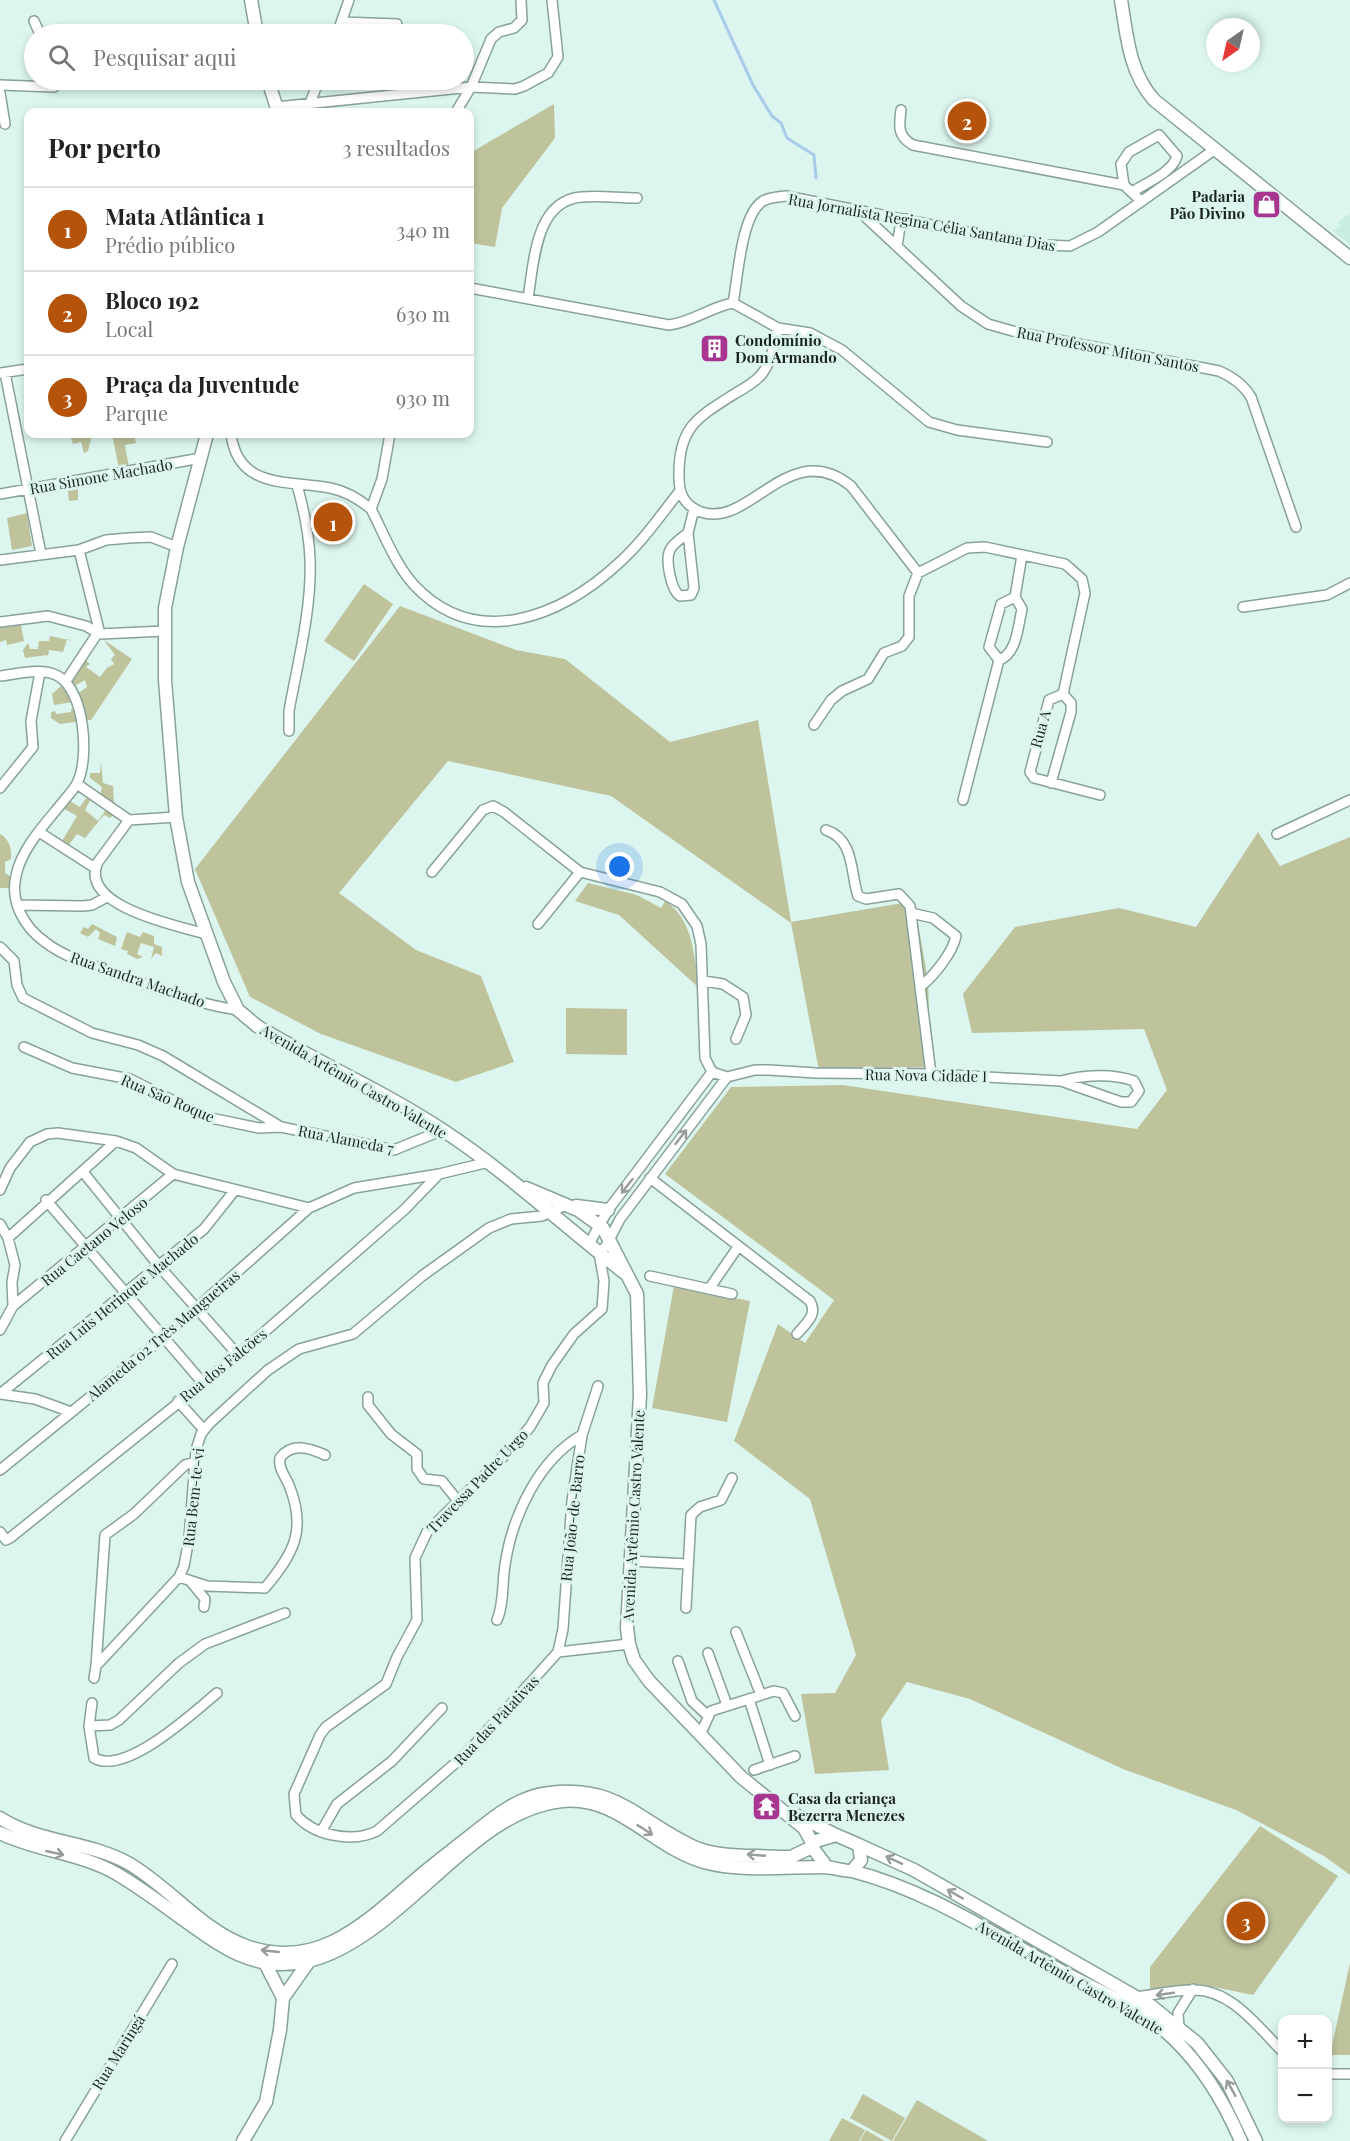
<!DOCTYPE html>
<html lang="pt">
<head>
<meta charset="utf-8">
<style>
	body { margin:0; font-family:"Playfair Display",serif; background:#f6f6f6; color:#222 }
	.controls { position:absolute; right:18px; bottom:18px; display:grid; overflow:hidden; border-radius:12px; box-shadow:0 3px 9px #0003 }
	.controls button { width:54px; height:54px; display:grid; place-items:center; padding:0; border:0; border-bottom:2px solid #e0e0e0; background:#fff; color:#222; font:30px sans-serif }
	.compass { position:absolute; left:1206px; top:18px; width:54px; height:54px; border-radius:50%; background:#fff; box-shadow:0 3px 9px #0003; rotate:214deg }
	.you { position:absolute; left:620px; top:867px; width:21px; height:21px; margin:-15px; border:4px solid #fff; border-radius:50%; background:#1a73e8; box-shadow:0 0 0 9px #1a73e833 }
	.badge { display:grid; place-items:center; width:39px; height:39px; border-radius:50%; background:#b45309; color:#fff; font-size:20px; font-weight:700 }
	.pin { position:absolute; translate:-50% -50%; border:3px solid #fff; box-shadow:0 2px 6px #0006 }
	.list { margin:0; padding:0; list-style:none }
	h2 { display:flex; justify-content:space-between; align-items:center; height:78px; margin:0; padding:0 24px; font-size:26px }
	h2 small { font-size:20px; font-weight:400; color:#767676 }
	.list li { display:grid; grid-template-columns:39px 1fr auto; gap:18px; align-items:center; box-sizing:border-box; height:84px; padding:0 24px; border-top:2px solid #e0e0e0 }
	.list b { display:block; font-size:22px; white-space:nowrap }
	.list p { margin:0; font-size:20px; white-space:nowrap; color:#767676 }
	.list em { font-size:20px; font-style:normal; color:#767676 }
	.icon { flex:none; width:33px; height:33px; fill:none; stroke:currentColor; stroke-width:2; stroke-linecap:round; stroke-linejoin:round }
	.map { position:relative; flex:none; width:1350px; height:2141px; overflow:hidden }
	.search { position:absolute; background:#fff; box-shadow:0 3px 9px #0003; left:24px; top:24px; width:450px; height:66px; display:flex; align-items:center; gap:15px; box-sizing:border-box; padding:0 21px; border-radius:33px; color:#767676; font-size:22px }
	.panel { position:absolute; background:#fff; box-shadow:0 3px 9px #0003; left:24px; top:108px; width:450px; height:330px; border-radius:12px }
	.map>svg:first-child { display:block }
	.built { fill:#c9ece3 }
	.green { fill:#bec39c }
	.lines { fill:none; stroke-linecap:round; stroke-linejoin:round }
	.stream { stroke:#a7cbe8; stroke-width:3 }
	.street-casing { stroke:#88a19a; stroke-width:12 }
	.secondary-casing { stroke:#88a19a; stroke-width:15 }
	.street { stroke:#fff; stroke-width:9 }
	.secondary { stroke:#fff; stroke-width:12 }
	.oneway { stroke:#989c9c }
	.labels { text-anchor:middle; dominant-baseline:central; stroke-width:6; stroke-linejoin:round; paint-order:stroke }
	.poi-label { font-size:15px; font-weight:bold; fill:#1b2422; stroke:#dcf6ef; text-anchor:start }
	.street-label { font-size:15px; fill:#1b2422; stroke:#dcf6ef }
</style>
</head>
<body>
<div class="map">
<svg width="1350" height="2141" viewBox="0 0 1350 2141">
	<rect width="100%" height="100%" fill="#dcf6ef"/>
	<!-- built -->
	<path class="built" d="M1350 213V245L1333 231 1341 225 1338 222Z"/>
	<!-- green -->
	<path class="green" d="M554 104 555 138 502 208 495 247 470 243V153Z
		M80 434 92 435 88 451 84 453 81 442 73 444 70 435Z
		M112 434H134L136 443 125 445 129 468 119 469Z
		M78 482V500L69 501 67 485Z
		M27 513 32 546 12 550 7 518Z
		M364 584 393 604 354 661 324 641Z
		M400 606 516 650 565 659 670 742 758 720 791 922 914 901 928 980 931 1067 819 1071 791 923 611 796 448 761 339 893 416 950 481 976 514 1062 456 1082 321 1034 250 997 195 869Z
		M20 621 24 641 7 645 6 640 0 642V627Z
		M50 636 73 641 67 639 63 652 49 650 48 657 47 655 25 658 23 650 28 643 30 649H38L39 641H49Z
		M104 640 132 659 91 720H87L76 695 87 687 85 680 73 687 66 681 83 658 90 664 86 667 100 677 107 668 114 664 111 659 115 655Z
		M62 685H65L73 702 54 705 52 694Z
		M71 709H76V722L60 724 51 718V712L55 711 56 714 71 712Z
		M101 762 103 783 113 786 114 803 100 797 102 787 90 778V773H100Z
		M89 794 92 797 85 810 98 821 108 807 114 814 110 818 104 815 85 838 77 834 68 846 62 841 77 816 63 808 68 800 80 807Z
		M1258 832 1280 866 1350 837V1875L1324 1856 1236 1810 1123 1769 970 1699 907 1682 881 1720 889 1770 815 1774 801 1694 835 1693 856 1655 810 1499 734 1441 778 1324 805 1343 834 1300 665 1174 731 1087 843 1085 1137 1129 1167 1090 1144 1029 972 1033 963 994 1015 927 1119 908 1196 927Z
		M0 834C9 839 12 848 11 859L5 862V873L10 876V888H0Z
		M588 883 637 895 661 908 665 901C694 919 694 958 699 988L619 915 575 901Z
		M92 924 117 937 115 946 98 939 100 933 96 929 88 937 80 933 84 927 81 925 88 929Z
		M127 932 140 937 143 932 154 936V944L162 947V956L156 953 151 959 154 947 141 943 137 954 143 957 137 959 127 954 128 951 121 949Z
		M566 1008 627 1009V1055L566 1054Z
		M674 1286 750 1301 727 1422 652 1408Z
		M1260 1826 1338 1876 1253 1995 1199 1984 1150 1989V1967Z
		M1350 1963V2055H1330Z
		M863 2094 905 2118 892 2141 850 2118Z
		M917 2100 988 2141H893Z
		M842 2118 865 2130 859 2141H829Z
		M866 2130 885 2141H860Z"/>
	<g class="lines">
		<!-- stream -->
		<path class="stream" d="M714 0 753 85 772 116 781 123 787 138 814 155 816 178"/>
		<defs>
			<path id="street" d="M34 21 40 34
				M342 22 397 24
				M337 34 349 0
				M0 85 54 87V80
				M0 93 5 124
				M310 103 319 80
				M276 107 471 87 515 89 524 86 548 73 558 57 552 0
				M901 110C899 126 897 136 913 145L1124 185
				M456 112 471 87 491 39 499 32 514 28 522 20 521 0
				M1132 192C1146 183 1173 172 1177 156L1159 135 1129 152 1121 164 1124 185 1140 200
				M860 212 961 306 988 324 1016 332 1219 371C1233 377 1243 384 1251 397L1296 527
				M897 246 900 227 906 219
				M470 288 669 325C693 322 710 307 733 303L778 328 810 333 842 350 929 422 957 430 1047 442
				M528 298C534 263 535 201 581 197 599 195 619 198 637 198
				M733 303C738 278 741 214 763 201 770 197 778 197 786 196L967 232 1044 245 1070 246 1098 232 1214 150
				M778 328C774 344 772 362 761 375 754 383 745 388 736 393 696 418 678 428 679 477 679 494 684 505 701 512 750 529 789 436 851 486L918 573 967 548 985 547 1065 564 1082 579 1085 593 1063 694
				M1 373 28 369
				M5 373 41 554
				M231 434C238 490 289 480 330 488 346 491 359 499 371 509 384 534 395 564 414 585 477 652 562 616 620 562 643 541 660 516 679 492
				M0 494 201 458
				M371 509 382 479 390 434
				M688 533C682 538 673 543 670 550 665 560 671 590 680 596L691 595 694 588 688 533 694 509
				M0 560 79 550 106 540 129 538 151 537 177 547
				M1015 597 1022 555
				M1243 607 1327 595 1350 583
				M0 622 48 616 86 626 100 634 164 631
				M999 660 989 647 1001 604 1015 597
				M999 660C1017 654 1018 626 1022 609L1015 597
				M0 676C18 674 42 667 58 676 85 691 89 757 78 781 75 789 67 796 62 803 45 824 21 849 16 876 10 902 24 927 45 942 67 959 95 966 120 975 159 989 197 1004 238 1010
				M66 681 97 634H100L79 550
				M1063 694 1049 700 1030 772 1034 778 1100 795
				M814 725 831 700 842 691 868 679 884 653 902 646 909 637V596L918 573
				M289 731V711C298 661 312 608 310 559 309 533 304 510 297 485
				M1051 783 1071 712V703L1063 694
				M77 784 129 820
				M0 788 33 747 31 721 40 672
				M963 800 999 660
				M176 817 129 820 98 862C77 906 178 926 206 934
				M826 830C855 840 850 872 858 896L866 899 899 894 910 906 931 1074
				M39 832 95 868
				M1277 834 1350 800
				M432 872 483 810 493 806 504 812 580 872 660 892 682 904 697 926 701 944 705 1058 712 1072 727 1077 755 1070H769L816 1073 931 1074 1061 1081C1083 1075 1112 1073 1134 1081L1139 1091 1131 1102H1121L1061 1081
				M17 905 83 906 92 905 107 897
				M911 913 933 918 956 936C953 952 934 976 921 986
				M538 924 580 872
				M0 947 14 961 17 985 23 998 92 1033 138 1045 163 1056 281 1127
				M704 981 723 984 743 997 746 1015 736 1039
				M24 1047 72 1068 130 1079 206 1117 259 1128 281 1127 394 1150 443 1130
				M83 1172 159 1266 238 1355
				M650 1178 810 1301C818 1315 806 1323 797 1334
				M0 1190 10 1168 30 1142 47 1134 58 1133 116 1141 136 1148 173 1174 309 1208
				M46 1200 202 1382
				M0 1224 8 1238 15 1265 12 1282 13 1306 0 1330
				M8 1238 116 1141
				M589 1244 608 1210 712 1072
				M650 1276 732 1294
				M709 1289 738 1247
				M13 1306 173 1174
				M0 1394 204 1229 235 1190
				M0 1394 35 1399 71 1412
				M368 1397V1405L391 1434 417 1454V1469L424 1479 442 1481 458 1501
				M178 1401 204 1430
				M0 1470 164 1337 309 1208 354 1188 439 1174 489 1162
				M0 1532 6 1540 10 1538 238 1355 404 1210 439 1174
				M630 1561 687 1564
				M179 1577 207 1586 265 1588C294 1553 307 1530 289 1485 285 1476 278 1468 280 1458 292 1442 310 1448 325 1455
				M191 1582 205 1599 204 1607
				M686 1608 691 1515 700 1507 721 1500 732 1478
				M497 1620C504 1604 502 1583 505 1565 512 1517 538 1460 582 1435
				M736 1632 761 1695
				M629 1644 558 1652 467 1753 377 1831C353 1843 314 1836 296 1815L294 1794 320 1735 326 1727 386 1684 397 1657 417 1620 415 1558 427 1532 510 1450 530 1427 544 1403 543 1383 552 1365 574 1334 602 1309 604 1281 599 1253 606 1246 620 1219 727 1077
				M558 1652 563 1629 572 1501 582 1435 598 1386
				M708 1653 727 1705
				M678 1661 692 1701 707 1715
				M96 1666 105 1535 134 1514 185 1465 194 1462
				M94 1678 96 1666 179 1577 184 1566 189 1538 196 1450 201 1434 210 1423 268 1370 299 1349 353 1334 422 1276 489 1228 511 1219 542 1216 566 1205
				M749 1699 770 1765
				M92 1703 89 1726 110 1725 119 1720 179 1663 205 1644 285 1613
				M89 1726 94 1758C126 1776 194 1712 217 1693
				M701 1733 711 1711 774 1691 783 1693 795 1716
				M754 1770 795 1756
				M321 1832 337 1804 392 1761 442 1708
				M1136 1997C1154 1995 1173 1990 1192 1990 1230 1988 1258 2027 1282 2051
				M1179 2028 1178 2013 1193 1989
				M1328 2074H1350
				M65 2141 172 1964"/>
			<path id="secondary" d="M251 0 257 34
				M1121 0C1127 36 1129 72 1154 100L1350 258
				M268 80 278 112
				M207 434 177 547 165 608V680L176 817 188 882 224 982 238 1010 257 1026C318 1063 384 1091 444 1131 508 1173 565 1227 626 1274
				M526 1188 578 1210 603 1228 637 1294 640 1395 627 1628 629 1644 634 1660 649 1681 741 1777 804 1828 813 1844
				M576 1206 608 1210
				M798 1816 836 1835
				M0 1818C39 1843 88 1841 128 1863 170 1887 201 1930 246 1946 320 1973 370 1918 421 1875 438 1861 456 1847 474 1833 496 1815 520 1796 549 1793 617 1784 639 1822 694 1847 719 1858 753 1855 779 1857H791L812 1847
				M0 1833C37 1851 81 1853 117 1874 153 1895 184 1922 219 1944 304 1998 372 1932 433 1878 469 1846 512 1806 562 1801 619 1795 653 1848 704 1862 739 1872 787 1867 823 1867 833 1867 842 1871 852 1871L861 1860 859 1845 836 1835 816 1841 812 1847 827 1867
				M859 1845 914 1870 1150 2005 1197 2043 1227 2081 1256 2141
				M852 1871C927 1890 993 1934 1061 1971 1098 1991 1143 2009 1174 2039 1203 2067 1225 2104 1241 2141
				M265 1963 283 1998
				M243 2141 266 2102 280 2030 283 1998 310 1960"/>
		</defs>
		<!-- street casing -->
		<use href="#street" class="street-casing"/>
		<!-- secondary casing -->
		<use href="#secondary" class="secondary-casing"/>
		<!-- street -->
		<use href="#street" class="street"/>
		<!-- secondary -->
		<use href="#secondary" class="secondary"/>
	</g>
	<!-- one-way arrows -->
	<defs><path id="oneway-shaft" d="M-6 0H5M1.5-3L5.5 0L1.5 3" fill="none" stroke-width="1.6" stroke-linecap="round" stroke-linejoin="round" transform="scale(1.5)"/></defs>
	<g class="oneway">
		<use href="#oneway-shaft" transform="translate(681 1137) rotate(-52)"/>
		<use href="#oneway-shaft" transform="translate(627 1186) rotate(128)"/>
		<use href="#oneway-shaft" transform="translate(645 1830) rotate(33)"/>
		<use href="#oneway-shaft" transform="translate(55 1853) rotate(13)"/>
		<use href="#oneway-shaft" transform="translate(756 1855) rotate(-175)"/>
		<use href="#oneway-shaft" transform="translate(894 1860) rotate(-155)"/>
		<use href="#oneway-shaft" transform="translate(955 1894) rotate(-150)"/>
		<use href="#oneway-shaft" transform="translate(270 1951) rotate(-174)"/>
		<use href="#oneway-shaft" transform="translate(1165 1994) rotate(172)"/>
		<use href="#oneway-shaft" transform="translate(1231 2088) rotate(-119)"/>
	</g>
	<!-- icons -->
	<defs>
		<symbol id="shop-square" viewBox="-11 -11 22 22"><rect x="-9" y="-9" width="18" height="18" rx="4" fill="#a83691" stroke="#dcf6ef"/><path d="M-5-2.5h2.3a2.7 3.5 0 0 1 5.4 0H5L5.5 6h-11ZM-1.5-2.5h3a1.5 2.3 0 0 0-3 0Z" fill="#fff"/></symbol>
		<symbol id="building-square" viewBox="-11 -11 22 22"><rect x="-9" y="-9" width="18" height="18" rx="4" fill="#a83691" stroke="#dcf6ef"/><path d="M-4-6H4V6H1V3H-1V6H-4ZM-2.5-4.3h1.7v1.8h-1.7ZM.8-4.3h1.7v1.8H.8ZM-2.5-1h1.7V.8h-1.7ZM.8-1h1.7V.8H.8Z" fill="#fff"/></symbol>
		<symbol id="temple-square" viewBox="-11 -11 22 22"><rect x="-9" y="-9" width="18" height="18" rx="4" fill="#a83691" stroke="#dcf6ef"/><path d="M0-6L5-2H3V0L6.5 2.5H4V6H1.5V3h-3V6H-4V2.5H-6.5L-3 0V-2H-5Z" fill="#fff"/></symbol>
	</defs>
	<g fill-rule="evenodd">
		<use href="#shop-square" x="1250" y="188" width="33" height="33"/>
		<use href="#building-square" x="698" y="332" width="33" height="33"/>
		<use href="#temple-square" x="750" y="1790" width="33" height="33"/>
	</g>
	<g class="labels">
		<!-- poi labels -->
		<g class="poi-label">
			<text x="1245" y="196" text-anchor="end">Padaria<tspan x="1245" dy="17">Pão Divino</tspan></text>
			<text x="735" y="340">Condomínio<tspan x="735" dy="17">Dom Armando</tspan></text>
			<text x="788" y="1798">Casa da criança<tspan x="788" dy="17">Bezerra Menezes</tspan></text>
		</g>
		<!-- street labels -->
		<g class="street-label">
			<text transform="translate(922 222) rotate(10)">Rua Jornalista Regina Célia Santana Dias</text>
			<text transform="translate(1108 349) rotate(11)">Rua Professor Miton Santos</text>
			<text transform="translate(101 476) rotate(-10)">Rua Simone Machado</text>
			<text transform="translate(1040 729) rotate(-74)">Rua A</text>
			<text transform="translate(138 979) rotate(19)">Rua Sandra Machado</text>
			<text transform="translate(926 1075) rotate(1)">Rua Nova Cidade I</text>
			<text transform="translate(354 1081) rotate(30)">Avenida Artêmio Castro Valente</text>
			<text transform="translate(168 1098) rotate(23)">Rua São Roque</text>
			<text transform="translate(346 1139) rotate(11)">Rua Alameda 7</text>
			<text transform="translate(94 1241) rotate(-39)">Rua Caetano Veloso</text>
			<text transform="translate(122 1296) rotate(-39)">Rua Luis Herinque Machado</text>
			<text transform="translate(163 1335) rotate(-40)">Alameda 02 Três Mangueiras</text>
			<text transform="translate(223 1365) rotate(-39)">Rua dos Falcões</text>
			<text transform="translate(477 1481) rotate(-46)">Travessa Padre Urgo</text>
			<text transform="translate(193 1497) rotate(-84)">Rua Bem-te-vi</text>
			<text transform="translate(633 1516) rotate(-87)">Avenida Artêmio Castro Valente</text>
			<text transform="translate(572 1518) rotate(-84)">Rua João-de-Barro</text>
			<text transform="translate(496 1720) rotate(-47)">Rua das Patativas</text>
			<text transform="translate(1070 1977) rotate(30)">Avenida Artêmio Castro Valente</text>
			<text transform="translate(118 2052) rotate(-58)">Rua Maringá</text>
		</g>
	</g>
</svg>
<div class="controls">
<button>+</button>
<button>−</button>
</div>
<svg class="compass" viewBox="-18 -18 36 36"><path d="M0-13l5 13h-10z" fill="#e53935"/><path d="M0 13l5-13h-10z" fill="#767676"/></svg>
<div class="you"></div>
<div class="pin badge" style="left:333px;top:522px">1</div>
<div class="pin badge" style="left:967px;top:121px">2</div>
<div class="pin badge" style="left:1246px;top:1921px">3</div>
<div class="search"><svg class="icon" aria-label="search" viewBox="0 0 24 24"><circle cx="10" cy="10" r="6"/><path d="M15 15l6 6"/></svg>Pesquisar aqui</div>
<section class="panel">
<h2>Por perto<small>3 resultados</small></h2>
<ul class="list">
<li><span class="badge">1</span><div><b>Mata Atlântica 1</b><p>Prédio público</p></div><em>340 m</em></li>
<li><span class="badge">2</span><div><b>Bloco 192</b><p>Local</p></div><em>630 m</em></li>
<li><span class="badge">3</span><div><b>Praça da Juventude</b><p>Parque</p></div><em>930 m</em></li>
</ul>
</section>
</div>
</body>
</html>
